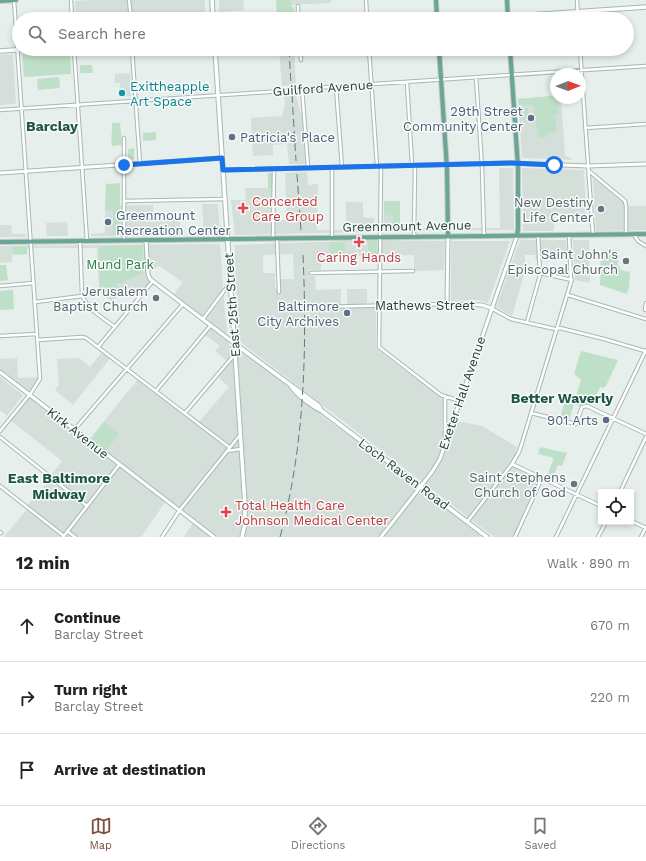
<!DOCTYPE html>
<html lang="en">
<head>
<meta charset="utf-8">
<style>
	body { margin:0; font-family:"Work Sans",sans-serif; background:#f6f6f6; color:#222 }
	.controls { position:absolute; right:12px; bottom:12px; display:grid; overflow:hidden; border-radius:0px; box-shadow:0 2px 6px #0003 }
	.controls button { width:36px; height:36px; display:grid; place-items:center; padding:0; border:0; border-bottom:1px solid #e0e0e0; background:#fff; color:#222; font:20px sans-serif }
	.compass { position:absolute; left:550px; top:68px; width:36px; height:36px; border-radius:50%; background:#fff; box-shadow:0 2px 6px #0003; rotate:89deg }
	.stop { position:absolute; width:12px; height:12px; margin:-9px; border:3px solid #1a73e8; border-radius:50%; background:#fff }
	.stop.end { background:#1a73e8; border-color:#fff; box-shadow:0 1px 4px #0008 }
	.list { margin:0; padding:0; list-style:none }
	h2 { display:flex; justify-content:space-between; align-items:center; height:52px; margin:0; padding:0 16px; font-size:17px }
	h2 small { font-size:13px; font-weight:400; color:#767676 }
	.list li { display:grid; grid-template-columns:26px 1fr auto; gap:12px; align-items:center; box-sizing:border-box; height:72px; padding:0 16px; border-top:1px solid #e0e0e0 }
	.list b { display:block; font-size:15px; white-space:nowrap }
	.list p { margin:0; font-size:13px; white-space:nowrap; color:#767676 }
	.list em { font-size:13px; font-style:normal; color:#767676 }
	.icon { flex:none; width:22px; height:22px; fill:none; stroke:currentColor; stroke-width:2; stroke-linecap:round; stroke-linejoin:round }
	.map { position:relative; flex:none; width:646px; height:537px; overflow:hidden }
	.search { position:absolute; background:#fff; box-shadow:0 2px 6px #0003; left:12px; right:12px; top:12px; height:44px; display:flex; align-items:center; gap:10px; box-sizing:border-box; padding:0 14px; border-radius:22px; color:#767676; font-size:15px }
	.sheet { height:268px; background:#fff }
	nav { display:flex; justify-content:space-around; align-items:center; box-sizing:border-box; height:56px; border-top:1px solid #e0e0e0; background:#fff; font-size:11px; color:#767676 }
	nav a { display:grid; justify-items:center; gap:2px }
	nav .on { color:#804e3d }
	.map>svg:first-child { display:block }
	.built { fill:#d4dfda; fill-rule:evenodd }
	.green { fill:#bfe0c8 }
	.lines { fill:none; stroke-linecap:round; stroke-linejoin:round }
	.minor-casing { stroke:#a8b8b2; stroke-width:4.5 }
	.tertiary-casing { stroke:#a8b8b2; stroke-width:5 }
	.secondary-casing { stroke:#a4bbb3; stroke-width:5.5 }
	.primary-casing { stroke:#c2cac8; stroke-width:6 }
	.minor { stroke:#fff; stroke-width:2.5 }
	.tertiary { stroke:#fff; stroke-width:3 }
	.secondary { stroke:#fff; stroke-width:3.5 }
	.primary { stroke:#6aa596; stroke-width:4 }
	.rail { stroke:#5f7d75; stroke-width:1; stroke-dasharray:8 4; stroke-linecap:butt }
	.minor-bridge-casing { stroke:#a8b8b2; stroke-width:4.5; stroke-linecap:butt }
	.minor-bridge { stroke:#fff; stroke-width:2.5 }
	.route { stroke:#1a73e8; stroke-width:5 }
	.culture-dot { fill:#0f9aa8; stroke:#f7fbf9; stroke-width:1.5 }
	.service-dot { fill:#5c6f8a; stroke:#f7fbf9; stroke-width:1.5 }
	.health-dot { fill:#e0444e; stroke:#f7fbf9; stroke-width:1.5 }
	.worship-dot { fill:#6b7280; stroke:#f7fbf9; stroke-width:1.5 }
	.labels { text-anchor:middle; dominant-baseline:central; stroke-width:3; stroke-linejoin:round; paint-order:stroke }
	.culture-label { font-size:13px; fill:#0d838f; stroke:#f7fbf9; text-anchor:start }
	.street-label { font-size:13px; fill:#24423a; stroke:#f7fbf9 }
	.service-label { font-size:13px; fill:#4e5e75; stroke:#f7fbf9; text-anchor:end }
	.health-label { font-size:13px; fill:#be3a42; stroke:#f7fbf9; text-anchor:start }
	.worship-label { font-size:13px; fill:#5b616d; stroke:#f7fbf9; text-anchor:end }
	.park-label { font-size:13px; fill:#2d7a4b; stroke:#f7fbf9 }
	.neighbourhood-label { font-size:14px; font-weight:bold; fill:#1f5548; stroke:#f7fbf9 }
</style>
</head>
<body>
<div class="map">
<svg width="646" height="537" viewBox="0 0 646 537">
	<rect width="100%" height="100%" fill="#e6efeb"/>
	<!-- built -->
	<path class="built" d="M91 0H205V13L113 19H76L75 1Z
		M219 0H243L244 10 219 12Z
		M291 0H331V3L291 5Z
		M279 49H294L296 85 282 86Z
		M13 54 16 104 0 105V55Z
		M130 73 131 96 121 97 120 83H115V74Z
		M296 94 300 112 302 113 305 164H289L287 144 273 145V155L253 156 251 118 282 116 285 103 284 95Z
		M556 96V98H561L565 155 573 160 524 158 522 157 518 99Z
		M499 168H513L514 230 416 231V228H500Z
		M522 168 584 170 586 215H554V231H523Z
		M307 172 308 185 318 184 317 230H346V202H363V217L374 218 375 232 235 235 231 200H246L245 188H273V220H287L285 173Z
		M593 178 624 203 625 206H646V230L596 231Z
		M202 204H218L220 235H204Z
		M153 205V220L180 219V236H91V234L105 233V206Z
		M384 215H393V232H384Z
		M67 222 68 236H47L46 223Z
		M0 223 1 225H11L12 234H26V237H0Z
		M377 240 445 241 444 270 414 271V255L321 257V270H309V276H315L316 290 341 289V308L347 307V289H367V308H376V347L377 349 443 399 442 431 452 434 457 421 482 426 517 447 516 454 509 465 540 480 515 534 519 537H494L239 341 235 269V245ZM293 254 294 279H281V287L275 288V273H263V255Z
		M520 240H566L567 257 556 258V261L536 260 535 255H525V271L512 316 496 307Z
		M573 240H589L590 283 575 280Z
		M451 241H510L488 303 479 300 451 301Z
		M220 244 225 315 229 345 264 366 289 385 324 417 420 487 482 534 479 537H184L193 523 166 501 141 537H4L27 509 26 507 38 492 39 493 51 478 50 477 62 461 9 419 28 395 0 372V359L17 358 18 378 39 377V381L28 395 87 442 139 378 198 423 229 387 216 375 228 362 215 351 220 346 203 333 210 326 172 297 183 282 159 266 148 272 152 281 138 298 125 287 124 289 126 291 111 301 99 292 97 248H29L12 254V262L0 263V246Z
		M103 351 111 357 73 405 55 390 59 385 57 359 79 358 90 367Z
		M0 377 23 395 7 416 0 410Z"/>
	<!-- green -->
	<path class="green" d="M276 0H291V5L294 8V19H277Z
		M70 51 71 74 24 77 22 54Z
		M80 65H92L93 73H80Z
		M59 77 60 88 38 90 37 79Z
		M552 96 558 100 559 114 555 115 557 132 547 133 546 137 539 138 533 106 528 105 519 106 518 99Z
		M519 108H528V118L520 119Z
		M112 123H120L122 145 112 146C110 139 113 131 112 123Z
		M156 132V140L143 141V133Z
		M134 148V159L128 160V149Z
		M268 173H272L273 188H268Z
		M120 183V235H113V210H105L106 184Z
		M384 201H400V224H411V231H393V216L384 215Z
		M368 241H377L376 254 368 255Z
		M329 242H345V255H330Z
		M142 245 144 272 122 283 116 284 122 291V293L112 300 102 293 100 289 99 246Z
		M27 246V254L13 255 12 247Z
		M601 250H618V267H620V270H623V271L630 272 629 287 627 294 600 285Z
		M0 265H6L8 280 0 281Z
		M13 290 14 309 0 310V291Z
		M581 351 618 360 606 386 603 388 600 387 591 406 585 404 581 407 574 404 569 420 560 418 567 393 576 396 581 380 574 374Z
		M104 422 119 434 106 451 91 439Z
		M540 447 567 453 562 466 558 465 552 478 547 476 554 458 538 454Z"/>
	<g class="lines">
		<defs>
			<path id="minor" d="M71 0 72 19
				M129 0 131 19
				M366 0 367 19
				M577 0 578 19
				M298 6V19
				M74 49 87 241
				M132 49 140 164
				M300 49 301 60
				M369 49 377 166
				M580 49 593 235
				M476 77 482 167 484 236
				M407 82 412 165
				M336 87 342 167
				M298 89 646 66
				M302 89 308 167
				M0 110 282 91
				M585 128 646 124
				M124 138V240
				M381 166 379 347 441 395 460 401
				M589 171 625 201 626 206V234
				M124 201 225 199
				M634 235 638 241 646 246
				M414 236 415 165
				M332 237V167
				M273 239 274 169
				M277 239 279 292
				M80 241 82 294C86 309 103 318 115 327
				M311 273 413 271
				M540 273 572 280
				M0 286 33 283
				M568 295 646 319
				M35 302 82 296
				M317 307 447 304
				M491 308 511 319 555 329 560 328 604 339 645 351
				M645 310 646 303
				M203 319 230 283
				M527 322 540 275 538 236
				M0 336 37 334
				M37 340 82 337 86 338 229 447
				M98 347 153 281
				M156 391 211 325
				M185 413 235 354
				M531 413 576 424 582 407 587 406 646 434
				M74 430 183 304
				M0 431 31 393 40 379 14 0
				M0 437 87 506
				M445 444V396
				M227 451 241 449
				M512 464 601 506
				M0 486 64 536
				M620 492 646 437
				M631 521 646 528
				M467 522 512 464 519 452 522 443 571 282 569 235
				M67 531 75 537
				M0 532 1 533
				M63 537 119 465
				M162 537 179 511 240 435
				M515 537 542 478
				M556 537 646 350
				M598 537 606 522
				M641 537 646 527"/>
			<path id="tertiary" d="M223 170 512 163 588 166 646 164
				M0 173 222 158
				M448 236 447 304 482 305 491 308
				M146 241 148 274 150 279 234 343
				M0 372 214 537
				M381 537 432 472 440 459 517 236"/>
			<path id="secondary" d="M212 0 213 19
				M473 19 646 7
				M215 49 245 505V524L242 537
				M0 51 29 49
				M234 343 319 406 321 410
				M291 386C297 395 311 406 322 411L487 537"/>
			<path id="primary" d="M436 0 437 19
				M507 0 508 19
				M0 1 16 0
				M439 49 447 169 448 236
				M510 49 518 167V229L517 236
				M0 242 646 234"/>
		</defs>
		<!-- minor casing -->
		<use href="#minor" class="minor-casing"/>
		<!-- tertiary casing -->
		<use href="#tertiary" class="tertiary-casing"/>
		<!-- secondary casing -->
		<use href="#secondary" class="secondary-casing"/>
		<!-- primary casing -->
		<use href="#primary" class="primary-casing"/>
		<!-- minor -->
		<use href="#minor" class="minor"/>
		<!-- tertiary -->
		<use href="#tertiary" class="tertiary"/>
		<!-- secondary -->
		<use href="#secondary" class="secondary"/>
		<!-- primary -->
		<use href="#primary" class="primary"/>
		<!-- rail -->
		<path class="rail" d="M289 49 291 84
			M292 95 296 161
			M297 174 301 231
			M280 537C305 445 307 349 303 254"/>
		<defs>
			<path id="minor-bridge" d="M282 91 298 89"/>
		</defs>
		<!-- minor-bridge casing -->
		<use href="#minor-bridge" class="minor-bridge-casing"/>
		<!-- minor-bridge -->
		<use href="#minor-bridge" class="minor-bridge"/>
	</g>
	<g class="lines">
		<!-- route -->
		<path class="route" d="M124 165 222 158 223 170 512 163 554 165"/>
	</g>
	<!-- markers -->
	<circle class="culture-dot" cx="122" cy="93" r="4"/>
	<g class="service-dot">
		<circle cx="531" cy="118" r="4"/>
		<circle cx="232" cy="137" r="4"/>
		<circle cx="108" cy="222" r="4"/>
		<circle cx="347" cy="313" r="4"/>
		<circle cx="606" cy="420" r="4"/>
	</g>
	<g class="health-dot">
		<path d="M241 202h4v4h4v4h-4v4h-4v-4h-4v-4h4z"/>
		<path d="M357 236h4v4h4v4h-4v4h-4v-4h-4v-4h4z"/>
		<path d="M224 506h4v4h4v4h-4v4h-4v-4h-4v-4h4z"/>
	</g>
	<g class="worship-dot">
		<circle cx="601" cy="209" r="4"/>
		<circle cx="626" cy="261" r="4"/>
		<circle cx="156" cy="298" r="4"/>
		<circle cx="574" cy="484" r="4"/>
	</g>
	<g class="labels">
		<!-- culture labels -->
		<g class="culture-label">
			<text x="130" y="86">Exittheapple<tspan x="130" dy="15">Art Space</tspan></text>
		</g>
		<!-- street labels -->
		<g class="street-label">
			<text transform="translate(323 88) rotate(-4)">Guilford Avenue</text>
			<text transform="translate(407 226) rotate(-1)">Greenmount Avenue</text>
			<text transform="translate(232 305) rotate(-94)">East 25th Street</text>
			<text x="425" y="305">Mathews Street</text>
			<text transform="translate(462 393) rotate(-71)">Exeter Hall Avenue</text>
			<text transform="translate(78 433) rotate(38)">Kirk Avenue</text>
			<text transform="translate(404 474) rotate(37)">Loch Raven Road</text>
		</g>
		<!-- service labels -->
		<g class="service-label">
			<text x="523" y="111">29th Street<tspan x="523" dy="15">Community Center</tspan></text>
			<text x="240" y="137" text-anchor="start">Patricia's Place</text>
			<text x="116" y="215" text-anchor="start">Greenmount<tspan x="116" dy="15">Recreation Center</tspan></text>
			<text x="339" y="306">Baltimore<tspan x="339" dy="15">City Archives</tspan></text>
			<text x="598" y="420">901 Arts</text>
		</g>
		<!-- health labels -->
		<g class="health-label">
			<text x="252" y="201">Concerted<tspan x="252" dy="15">Care Group</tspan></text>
			<text x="359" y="257" text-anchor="middle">Caring Hands</text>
			<text x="235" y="505">Total Health Care<tspan x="235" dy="15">Johnson Medical Center</tspan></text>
		</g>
		<!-- worship labels -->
		<g class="worship-label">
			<text x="593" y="202">New Destiny<tspan x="593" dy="15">Life Center</tspan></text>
			<text x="618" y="254">Saint John's<tspan x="618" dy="15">Episcopal Church</tspan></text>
			<text x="148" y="291">Jerusalem<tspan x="148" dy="15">Baptist Church</tspan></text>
			<text x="566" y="477">Saint Stephens<tspan x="566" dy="15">Church of God</tspan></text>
		</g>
		<!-- park labels -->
		<g class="park-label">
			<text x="120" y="264">Mund Park</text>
		</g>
		<!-- neighbourhood labels -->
		<g class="neighbourhood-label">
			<text x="52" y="126">Barclay</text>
			<text x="562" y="398">Better Waverly</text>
			<text x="59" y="478">East Baltimore<tspan x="59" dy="16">Midway</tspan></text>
		</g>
	</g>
</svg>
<div class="controls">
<button><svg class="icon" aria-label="locate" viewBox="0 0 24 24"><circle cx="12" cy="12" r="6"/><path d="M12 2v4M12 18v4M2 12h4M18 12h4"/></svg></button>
</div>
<svg class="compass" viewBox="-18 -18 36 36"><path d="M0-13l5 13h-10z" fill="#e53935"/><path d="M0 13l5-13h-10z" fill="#767676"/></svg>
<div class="stop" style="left:554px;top:165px"></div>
<div class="stop end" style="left:124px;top:165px"></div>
<div class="search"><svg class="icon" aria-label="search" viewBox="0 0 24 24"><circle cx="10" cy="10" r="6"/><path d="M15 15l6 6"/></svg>Search here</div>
</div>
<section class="sheet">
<h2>12 min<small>Walk · 890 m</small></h2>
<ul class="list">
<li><svg class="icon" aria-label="ahead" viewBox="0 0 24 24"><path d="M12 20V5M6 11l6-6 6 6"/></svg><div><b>Continue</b><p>Barclay Street</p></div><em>670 m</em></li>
<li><svg class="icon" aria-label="right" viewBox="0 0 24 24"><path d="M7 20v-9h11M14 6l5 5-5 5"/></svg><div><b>Turn right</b><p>Barclay Street</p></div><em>220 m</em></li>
<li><svg class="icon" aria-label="arrive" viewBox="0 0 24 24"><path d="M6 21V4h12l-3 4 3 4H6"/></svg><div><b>Arrive at destination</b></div></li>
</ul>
</section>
<nav>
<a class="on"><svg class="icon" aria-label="map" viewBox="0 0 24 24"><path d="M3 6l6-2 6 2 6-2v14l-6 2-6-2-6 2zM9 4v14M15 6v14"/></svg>Map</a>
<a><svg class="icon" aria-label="directions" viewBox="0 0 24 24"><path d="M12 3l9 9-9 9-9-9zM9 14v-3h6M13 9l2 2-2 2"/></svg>Directions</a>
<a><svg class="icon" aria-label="saved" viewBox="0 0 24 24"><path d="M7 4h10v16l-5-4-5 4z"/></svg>Saved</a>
</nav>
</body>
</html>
